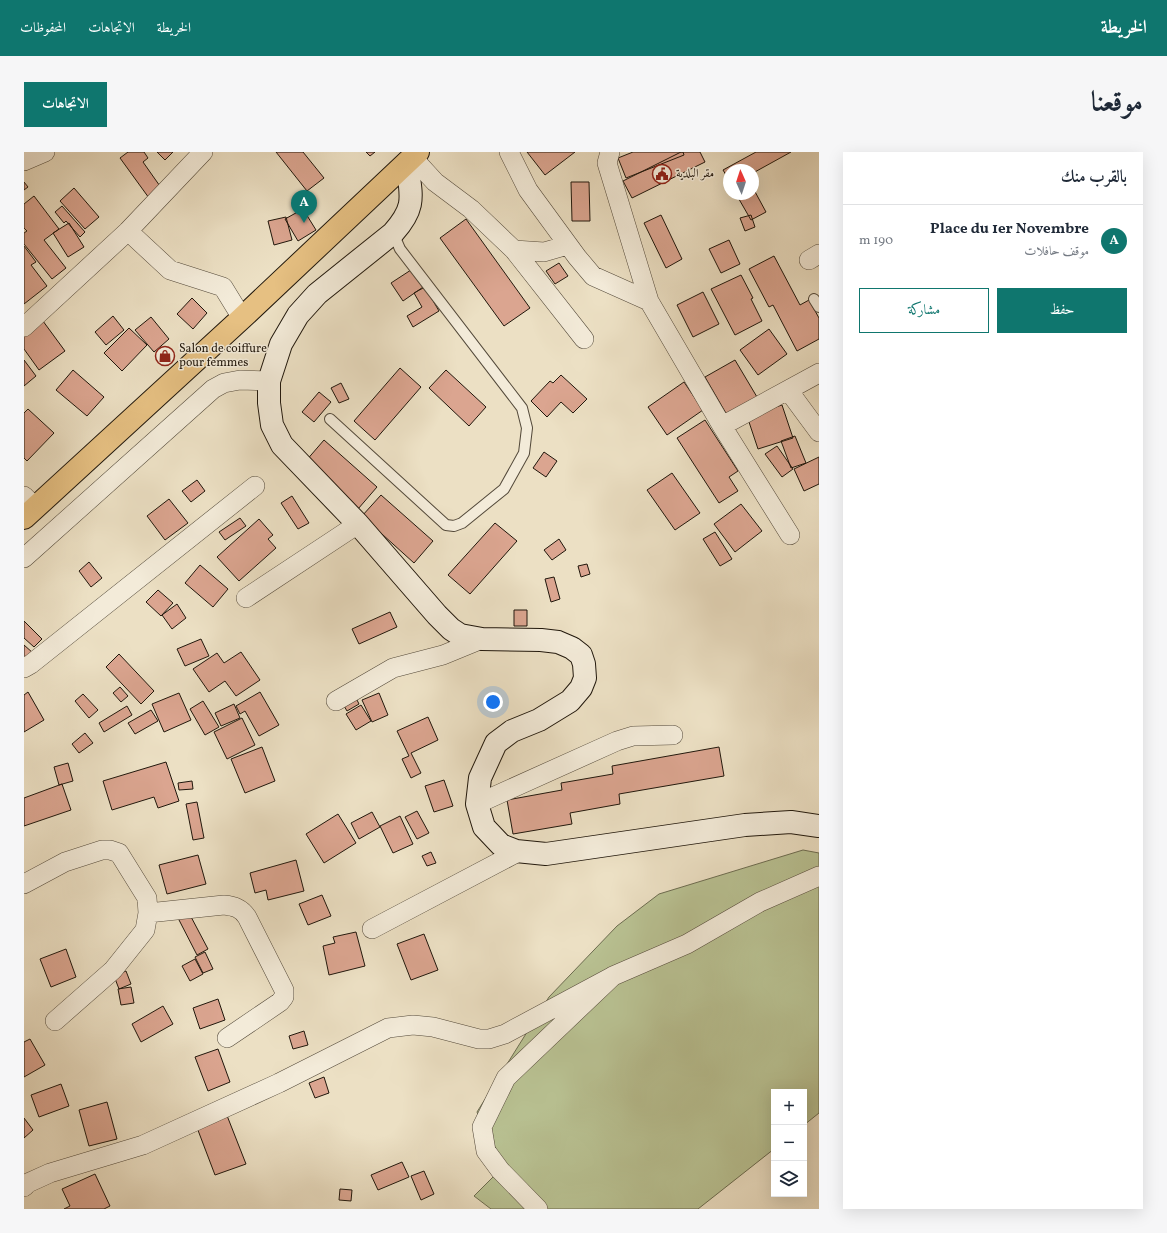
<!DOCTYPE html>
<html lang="ar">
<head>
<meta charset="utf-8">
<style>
	body { margin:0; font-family:Vollkorn,Amiri,serif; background:#f6f6f7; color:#1f2937; direction:rtl }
	.controls { position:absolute; right:12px; bottom:12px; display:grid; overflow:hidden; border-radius:0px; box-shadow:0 4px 16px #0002 }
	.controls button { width:36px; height:36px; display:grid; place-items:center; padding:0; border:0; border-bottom:1px solid #e0e1e3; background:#fff; color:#1f2937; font:20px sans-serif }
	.compass { position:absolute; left:699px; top:12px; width:36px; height:36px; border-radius:50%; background:#fff; box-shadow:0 4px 16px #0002; rotate:357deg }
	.you { position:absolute; left:469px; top:550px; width:14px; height:14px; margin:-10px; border:3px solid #fff; border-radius:50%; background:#1a73e8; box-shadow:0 0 0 6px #1a73e833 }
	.badge { display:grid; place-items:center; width:26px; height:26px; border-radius:50%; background:#0f766e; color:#fff; font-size:13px; font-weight:700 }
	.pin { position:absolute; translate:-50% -33px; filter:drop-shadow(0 1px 2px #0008) }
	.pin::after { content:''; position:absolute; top:21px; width:14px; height:12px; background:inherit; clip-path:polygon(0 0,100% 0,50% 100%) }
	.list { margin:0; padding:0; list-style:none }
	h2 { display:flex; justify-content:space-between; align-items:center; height:52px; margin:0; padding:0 16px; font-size:17px }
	h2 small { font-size:13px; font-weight:400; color:#747a83 }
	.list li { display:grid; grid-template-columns:26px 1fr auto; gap:12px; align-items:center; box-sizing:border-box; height:72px; padding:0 16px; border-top:1px solid #e0e1e3 }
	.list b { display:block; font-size:15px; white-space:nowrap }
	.list p { margin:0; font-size:13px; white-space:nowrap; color:#747a83 }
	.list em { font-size:13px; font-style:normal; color:#747a83 }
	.actions { display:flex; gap:8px; padding:12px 16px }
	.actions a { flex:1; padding:9px 0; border:1px solid #0f766e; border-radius:0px; text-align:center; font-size:14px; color:#0f766e }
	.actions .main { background:#0f766e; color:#fff }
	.icon { flex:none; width:22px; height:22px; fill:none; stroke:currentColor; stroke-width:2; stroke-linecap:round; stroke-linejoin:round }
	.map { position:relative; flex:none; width:795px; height:1057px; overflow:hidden; direction:ltr; border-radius:0px }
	header { display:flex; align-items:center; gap:24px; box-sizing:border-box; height:56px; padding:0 20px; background:#0f766e; color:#fff }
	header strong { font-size:19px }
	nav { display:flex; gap:22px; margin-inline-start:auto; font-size:14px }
	.intro { display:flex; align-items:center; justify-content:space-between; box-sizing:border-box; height:96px; padding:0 24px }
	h1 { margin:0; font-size:28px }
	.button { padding:10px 18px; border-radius:0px; background:#0f766e; color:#fff; font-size:14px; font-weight:700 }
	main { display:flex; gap:24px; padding:0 24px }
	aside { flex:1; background:#fff; border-radius:0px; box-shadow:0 4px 16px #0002 }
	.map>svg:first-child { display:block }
	.green { fill:#b9c293; stroke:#6c6c50 }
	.building { fill:#dba590; stroke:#20170c }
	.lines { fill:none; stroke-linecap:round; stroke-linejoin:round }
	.service-casing { stroke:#53493a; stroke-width:12 }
	.minor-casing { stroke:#53493a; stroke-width:20 }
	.secondary-casing { stroke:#20170c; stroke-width:24 }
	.primary-casing { stroke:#20170c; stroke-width:24 }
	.service { stroke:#f3ebd9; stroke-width:10 }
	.minor { stroke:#f3ebd9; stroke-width:19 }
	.secondary { stroke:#f3ebd9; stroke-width:22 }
	.primary { stroke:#e6c082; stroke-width:22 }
	.labels { text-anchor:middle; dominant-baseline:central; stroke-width:3; stroke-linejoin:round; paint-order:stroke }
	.poi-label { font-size:12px; fill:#20170c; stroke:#f3ebd9; text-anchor:start }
</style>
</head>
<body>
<header>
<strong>الخريطة</strong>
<nav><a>الخريطة</a><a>الاتجاهات</a><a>المحفوظات</a></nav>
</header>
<div class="intro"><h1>موقعنا</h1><a class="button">الاتجاهات</a></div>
<main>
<aside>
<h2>بالقرب منك<small></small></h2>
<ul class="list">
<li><span class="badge">A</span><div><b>Place du 1er Novembre</b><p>موقف حافلات</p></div><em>190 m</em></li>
</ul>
<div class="actions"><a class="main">حفظ</a><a>مشاركة</a></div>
</aside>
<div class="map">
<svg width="795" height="1057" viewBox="0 0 795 1057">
	<rect width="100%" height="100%" fill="#ece0c4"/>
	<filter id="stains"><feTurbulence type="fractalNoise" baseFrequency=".005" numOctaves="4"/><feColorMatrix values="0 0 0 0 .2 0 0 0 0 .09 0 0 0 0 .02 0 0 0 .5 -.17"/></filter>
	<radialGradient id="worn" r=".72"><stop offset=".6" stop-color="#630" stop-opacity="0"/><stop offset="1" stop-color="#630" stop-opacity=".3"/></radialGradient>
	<!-- green -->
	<path class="green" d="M779 698 795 701V961L780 973V940H750V997L674 1057H467L450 1044 476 1018 453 960 525 845 593 774 635 742Z"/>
	<!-- building -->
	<path class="building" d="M104 0H120L124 6 119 10 138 37 125 46 96 6Z
		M133 0H149L141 8Z
		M252 0H279L300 26 283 39Z
		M342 0H351L346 4Z
		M503 0H551L521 23Z
		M609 0H659L660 3 602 26 594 6Z
		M657 0H676L681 10 608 46 599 29Z
		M732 0H767L729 21V18H705V28L699 18Z
		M0 30 4 35 0 38Z
		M547 30H565L566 69H548Z
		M50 36 75 65 61 77 36 49Z
		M729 36 742 60 727 68 712 42H729Z
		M10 44 35 77 20 88 42 116 28 127 0 92V81L3 79 0 76V52Z
		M38 54 61 80 56 85 42 69 40 71 31 60Z
		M279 57 292 78 274 89 261 67Z
		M637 63 658 107 642 116 620 71Z
		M727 63 731 75 721 79 716 66Z
		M262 65 268 88 250 93 244 69Z
		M442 67 506 156 480 174 416 86Z
		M45 71 60 95 44 105 29 81Z
		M705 88 716 112 697 121 685 97Z
		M0 94 12 110 7 113 23 134 0 152Z
		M750 104 776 153 785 148 795 166V187L773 199 749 153 745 155 725 117Z
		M535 111 544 124 531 132 522 119Z
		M390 116 402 133 379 149 367 131Z
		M717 123 729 146 727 147 738 169 711 183 687 137Z
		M401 135 415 159 389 175 383 164 398 155 390 141Z
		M679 140 695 172 669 185 653 153Z
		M168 146 183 161 169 177 153 162Z
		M89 164 100 178 82 193 71 180Z
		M16 165 41 199 15 218 0 197V184Z
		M127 165 145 187 130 200 111 178Z
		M105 176 123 193 98 219 80 201Z
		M745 177 763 202 734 223 716 198Z
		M0 208 12 224 0 234Z
		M711 208 733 245 703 263 681 225Z
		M376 216 397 235 351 288 330 269Z
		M49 218 80 245 63 264 32 238Z
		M422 218 462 255 445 274 405 236Z
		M537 223 563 247 549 261 537 250 523 265 507 249 526 229 529 231Z
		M660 230 679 258 643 283 624 255Z
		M317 231 325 247 315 251 307 236Z
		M295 240 307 250 290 270 278 260Z
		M758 253 769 286 734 297 723 264Z
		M4 257 30 281 3 309 0 306V261Z
		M681 268 714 319 705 325 714 339 695 351 653 286Z
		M771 284 782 311 767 316 757 289Z
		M300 288 353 335 334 357 281 310Z
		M753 294 769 317 758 325 741 302Z
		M520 300 533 309 522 325 509 316Z
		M795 305V332L780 339 770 317Z
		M648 321 676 361 651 378 623 338Z
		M173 328 181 339 167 350 158 339Z
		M357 343 409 389 390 411 338 364Z
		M268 344 285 371 274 377 257 351Z
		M145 347 164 371 141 388 123 364Z
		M717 352 738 379 711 400 690 372Z
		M216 366 222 374 201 388 195 380Z
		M235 367 249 383 244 387 252 396 215 429 193 405Z
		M471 371 493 389 446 442 424 423Z
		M691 380 708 407 696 414 679 387Z
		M535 387 542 398 528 408 520 398Z
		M65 410 78 426 67 435 55 419Z
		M563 412 566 422 557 425 554 414Z
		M176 413 204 437 189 455 161 431Z
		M530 425 536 447 527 450 521 427Z
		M134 438 149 451 137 464 122 450Z
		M153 452 162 466 148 477 138 463Z
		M490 458H503V474H490Z
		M366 460 373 475 335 492 328 477Z
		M0 469 18 487 10 495 0 486Z
		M177 487 185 504 161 514 153 497Z
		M0 493 9 501 0 510Z
		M217 500 236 528 212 544 201 529 185 540 169 517 193 501 200 511Z
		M95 502 130 539 117 552 82 515Z
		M96 535 104 544 97 550 89 541Z
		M4 540 20 568 0 580V543Z
		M236 540 255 573 235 584 221 559 216 562 212 554Z
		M329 540 335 552 323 559 316 547Z
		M155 541 167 568 140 580 128 552Z
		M355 541 364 563 348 570 338 548Z
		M59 542 74 558 65 566 51 549Z
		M179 549 195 575 181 583 166 557Z
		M210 552 216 566 197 574 191 561Z
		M337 553 347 569 332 578 322 562Z
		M103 554 108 563 80 580 75 571Z
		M127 558 134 569 111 582 104 571Z
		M404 565 414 588 387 601 397 621 387 626 378 607 385 604 373 579Z
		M218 566 231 593 203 607 190 580Z
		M61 581 69 591 55 601 48 592Z
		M238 595 251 629 221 641 207 607Z
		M695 595 700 624 595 642 596 652 546 661 548 672 489 682 483 648 538 638 537 631 589 622 588 614Z
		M142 610 155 649 134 656 130 645 88 658 79 629Z
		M44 611 49 629 35 633 30 615Z
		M420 628 429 654 410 660 401 634Z
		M168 629 169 637 155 638 154 631Z
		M38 632 47 658 0 674V646Z
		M173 650 180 686 169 688 162 652Z
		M393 659 405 681 393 687 381 665Z
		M348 660 356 675 335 687 327 671Z
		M314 662 332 691 300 711 282 682Z
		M376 664 389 692 369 701 356 674Z
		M407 700 412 711 403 714 398 704Z
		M174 703 182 732 143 742 135 713Z
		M272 708 280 739 244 748 242 738 231 741 226 721Z
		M298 743 307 764 284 773 275 752Z
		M165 761 184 797 173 803 154 766Z
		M332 780 341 814 305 823 299 794 311 791 309 785Z
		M400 782 414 818 387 828 373 792Z
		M42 797 52 825 27 835 16 807Z
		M181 800 189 817 179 821 171 805Z
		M171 807 179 822 166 829 158 814Z
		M102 819 107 832 95 837 90 824Z
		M107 835 110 851 97 853 94 837Z
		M194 847 201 868 176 877 169 856Z
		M139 854 149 872 117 890 108 872Z
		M280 879 284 893 269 897 265 884Z
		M6 887 21 913 0 925V890Z
		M194 897 206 930 184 939 171 905Z
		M300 925 305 941 291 946 285 931Z
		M37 932 45 954 15 965 7 943Z
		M83 950 93 987 65 994 55 958Z
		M202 961 222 1012 191 1023 172 973Z
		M0 966 9 978 0 986Z
		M378 1010 385 1025 354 1038 347 1023Z
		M400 1019 410 1042 397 1048 387 1024Z
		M71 1022 86 1054 80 1057H40L46 1054 38 1037Z
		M316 1037 328 1038 327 1049 315 1048Z"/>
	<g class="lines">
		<defs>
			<path id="service" d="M790 147 795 155
				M306 267 422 373 430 374 438 371 480 337 500 301 503 276 498 256 376 97 369 81"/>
			<path id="minor" d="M485 0 504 38 553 105 569 124 625 149
				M586 0 583 11 625 149 698 274 795 221
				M389 6 411 30 447 57 490 98 520 100 544 93
				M0 9 21 0
				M104 79 146 118 199 135 218 166
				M490 98 560 187
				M785 108 795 102
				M0 175 104 79 179 0
				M764 238 795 280
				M698 274 766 383
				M0 344 12 356
				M0 406 189 237 200 231 216 228 245 229
				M222 446 334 372
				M0 516 7 512 231 334
				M312 549 369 516 419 503 458 487
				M453 652 593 589 609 584 649 583
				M0 732 41 710 78 698H86L95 701 123 746 124 761 121 778 89 818 31 869
				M124 761 200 753C210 754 217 756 223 765L260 838V845L256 850 203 886
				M348 777 496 699
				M0 1035 4 1031 26 1021 119 993 255 931 364 876 389 873 409 875 455 887H465L481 882 589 824
				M514 1057 476 1018 462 999 458 975 482 926 589 824 663 792 736 750 795 724"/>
			<path id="secondary" d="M383 11C387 44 393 54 369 81L293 142 274 163 257 192 245 229V251L248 273 258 293 334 372 413 463 427 477 436 483 458 487 517 488 534 490 548 496 557 503 560 512 561 526 557 536 546 549 515 568 488 579 472 591 456 626 453 652 460 675 477 693 492 699 522 702 721 673 767 670 795 674"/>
			<path id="primary" d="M0 366 218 166 394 0"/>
		</defs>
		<!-- service casing -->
		<use href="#service" class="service-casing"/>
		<!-- minor casing -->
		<use href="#minor" class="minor-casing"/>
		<!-- secondary casing -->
		<use href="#secondary" class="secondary-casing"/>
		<!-- primary casing -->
		<use href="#primary" class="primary-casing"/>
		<!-- service -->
		<use href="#service" class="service"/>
		<!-- minor -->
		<use href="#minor" class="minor"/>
		<!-- secondary -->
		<use href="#secondary" class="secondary"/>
		<!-- primary -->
		<use href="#primary" class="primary"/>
	</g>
	<!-- icons -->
	<defs>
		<symbol id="civic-ring" viewBox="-11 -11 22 22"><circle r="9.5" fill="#f3ebd9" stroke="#8f2418" stroke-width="1.5"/><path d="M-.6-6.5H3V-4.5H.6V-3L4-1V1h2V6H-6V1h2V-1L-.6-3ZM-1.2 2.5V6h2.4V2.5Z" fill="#8f2418"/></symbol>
		<symbol id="shop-ring" viewBox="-11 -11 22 22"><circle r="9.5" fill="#f3ebd9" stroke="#8f2418" stroke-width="1.5"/><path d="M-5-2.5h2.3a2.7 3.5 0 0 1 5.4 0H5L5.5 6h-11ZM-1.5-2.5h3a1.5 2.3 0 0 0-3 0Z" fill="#8f2418"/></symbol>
	</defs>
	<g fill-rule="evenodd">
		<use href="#civic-ring" x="627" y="11" width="22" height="22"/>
		<use href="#shop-ring" x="130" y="193" width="22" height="22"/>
	</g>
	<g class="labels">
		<!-- poi labels -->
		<g class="poi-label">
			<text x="652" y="22">مقر البلدية</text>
			<text x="155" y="197">Salon de coiffure<tspan x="155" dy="14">pour femmes</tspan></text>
		</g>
	</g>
	<rect width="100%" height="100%" filter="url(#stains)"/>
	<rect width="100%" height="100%" fill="url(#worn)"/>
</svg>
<div class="controls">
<button>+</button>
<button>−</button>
<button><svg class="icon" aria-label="layers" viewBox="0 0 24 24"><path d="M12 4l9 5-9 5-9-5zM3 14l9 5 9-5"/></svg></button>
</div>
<svg class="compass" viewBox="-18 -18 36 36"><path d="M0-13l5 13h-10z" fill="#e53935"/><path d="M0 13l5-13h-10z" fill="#747a83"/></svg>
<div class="you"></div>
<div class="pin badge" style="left:280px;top:71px">A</div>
</div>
</main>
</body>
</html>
